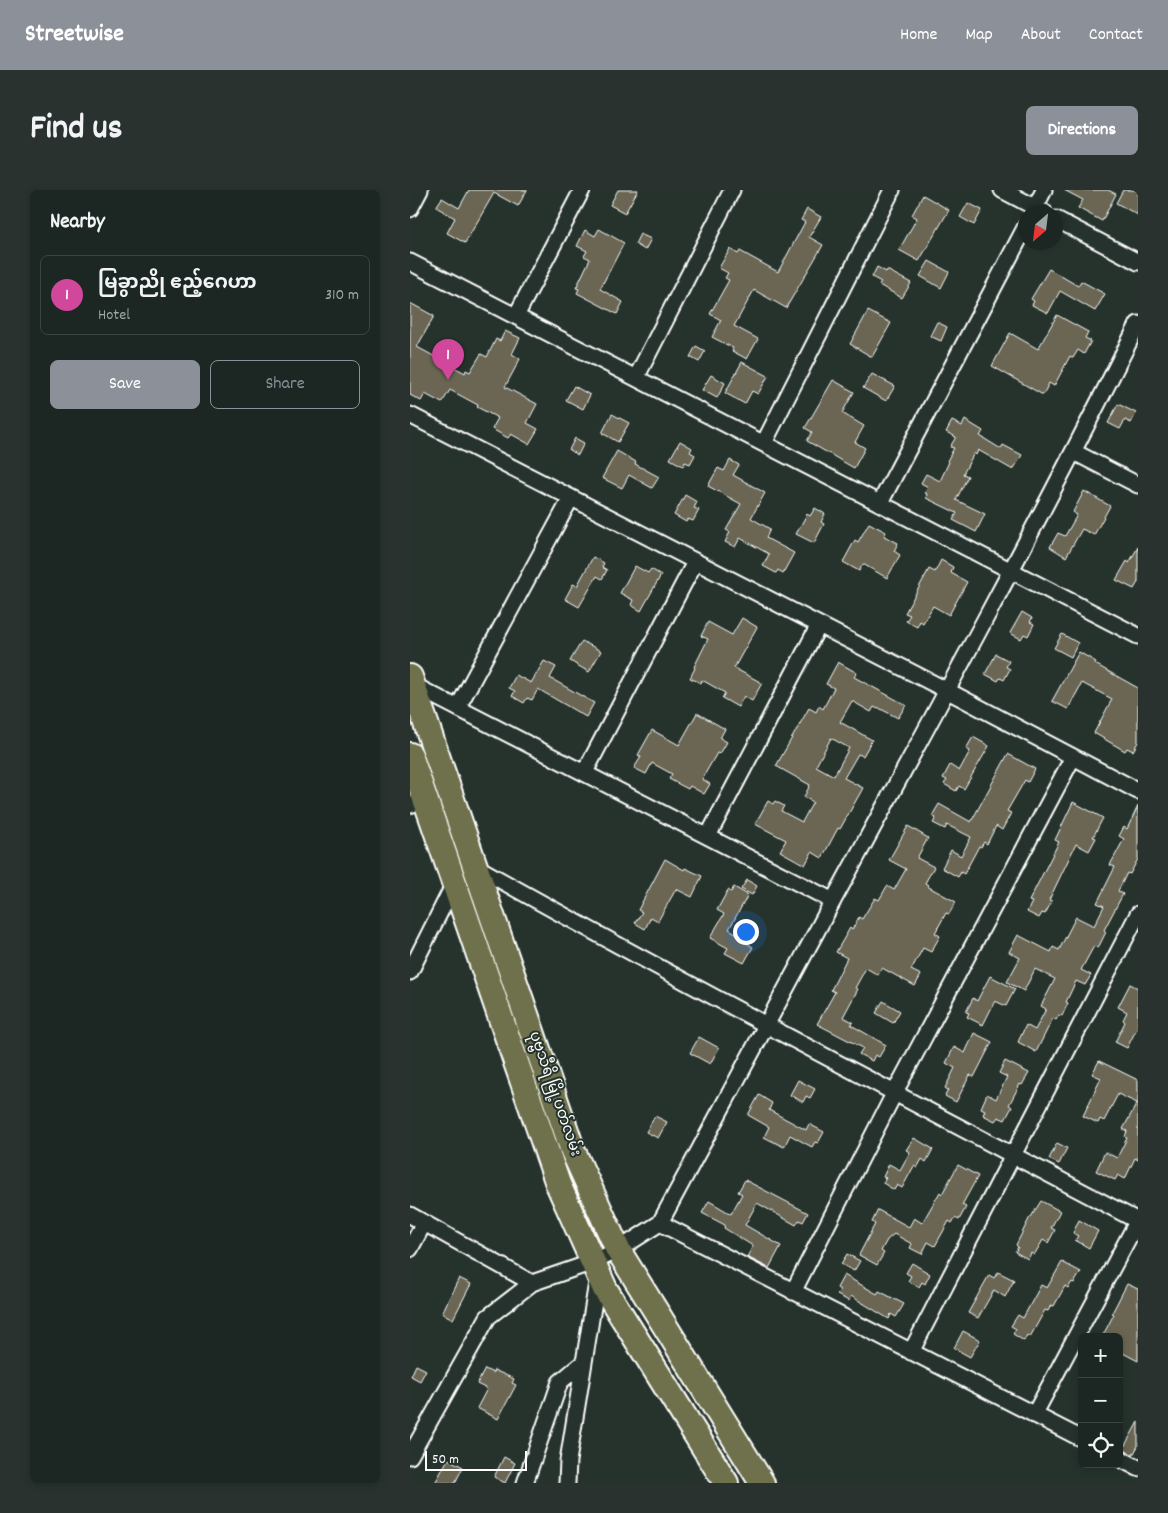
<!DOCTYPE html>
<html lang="en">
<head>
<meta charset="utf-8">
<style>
	body { margin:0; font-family:Dekko,"Noto Sans Myanmar",sans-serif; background:#29322f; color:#f1f3f6 }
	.controls { position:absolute; right:15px; bottom:15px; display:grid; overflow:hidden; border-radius:8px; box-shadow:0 2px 8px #0003 }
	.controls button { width:45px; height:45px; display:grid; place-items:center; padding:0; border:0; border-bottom:1px solid #3a4340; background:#1c2622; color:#f1f3f6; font:25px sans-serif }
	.compass { position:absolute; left:608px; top:15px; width:45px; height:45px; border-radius:50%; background:#1c2622; box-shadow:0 2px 8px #0003; rotate:208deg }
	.scale { position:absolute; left:15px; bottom:12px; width:102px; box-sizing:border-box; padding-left:5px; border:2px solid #fff; border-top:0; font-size:14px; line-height:18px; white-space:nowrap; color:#fff; -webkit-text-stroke:4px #26332d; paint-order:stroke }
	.you { position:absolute; left:335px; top:741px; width:18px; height:18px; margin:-12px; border:4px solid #fff; border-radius:50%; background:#1a73e8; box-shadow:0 0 0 8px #1a73e833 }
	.badge { display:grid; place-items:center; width:32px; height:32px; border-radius:50%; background:#8c9099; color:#fff; font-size:16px; font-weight:700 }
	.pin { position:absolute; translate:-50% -41px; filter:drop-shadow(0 1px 2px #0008) }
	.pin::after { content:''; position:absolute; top:26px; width:18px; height:15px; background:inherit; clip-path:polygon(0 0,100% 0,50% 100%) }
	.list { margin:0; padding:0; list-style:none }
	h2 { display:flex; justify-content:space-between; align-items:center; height:65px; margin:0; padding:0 20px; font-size:21px }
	h2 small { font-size:16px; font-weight:400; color:#a0a5a5 }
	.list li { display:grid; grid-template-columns:32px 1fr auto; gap:15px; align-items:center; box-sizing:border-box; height:80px; margin:0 10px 10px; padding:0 10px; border:1px solid #3a4340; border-radius:8px }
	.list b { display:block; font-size:19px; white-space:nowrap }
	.list p { margin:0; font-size:16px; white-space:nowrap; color:#a0a5a5 }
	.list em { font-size:16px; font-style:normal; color:#a0a5a5 }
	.actions { display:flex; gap:10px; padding:15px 20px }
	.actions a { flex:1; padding:11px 0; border:1px solid #8c9099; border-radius:8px; text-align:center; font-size:18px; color:#8c9099 }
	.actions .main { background:#8c9099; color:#fff }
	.icon { flex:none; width:28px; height:28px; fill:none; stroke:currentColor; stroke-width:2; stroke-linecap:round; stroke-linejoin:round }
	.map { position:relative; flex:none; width:728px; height:1293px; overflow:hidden; border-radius:8px }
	header { display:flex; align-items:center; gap:30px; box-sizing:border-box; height:70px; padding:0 25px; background:#8c9099; color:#fff }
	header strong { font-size:24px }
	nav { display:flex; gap:28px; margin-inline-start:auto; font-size:18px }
	.intro { display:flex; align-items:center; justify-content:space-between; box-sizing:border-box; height:120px; padding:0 30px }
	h1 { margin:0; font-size:35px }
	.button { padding:12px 22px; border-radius:8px; background:#8c9099; color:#fff; font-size:18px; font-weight:700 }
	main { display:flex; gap:30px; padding:0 30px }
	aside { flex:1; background:#1c2622; border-radius:8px; box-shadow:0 2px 8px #0003 }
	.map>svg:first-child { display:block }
	.building { fill:#6a6653; stroke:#fff; fill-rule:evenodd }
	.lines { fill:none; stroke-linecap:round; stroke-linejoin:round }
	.minor-casing { stroke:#fff; stroke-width:19 }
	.primary-casing { stroke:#fff; stroke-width:28 }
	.minor { stroke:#26332d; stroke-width:15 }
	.primary { stroke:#6e714b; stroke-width:24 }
	.labels { text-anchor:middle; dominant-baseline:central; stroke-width:4; stroke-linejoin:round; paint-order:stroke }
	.street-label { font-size:15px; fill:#fff; stroke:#26332d }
</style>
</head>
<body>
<header>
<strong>Streetwise</strong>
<nav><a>Home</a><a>Map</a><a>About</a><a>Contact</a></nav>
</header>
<div class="intro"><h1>Find us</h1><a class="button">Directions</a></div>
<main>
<aside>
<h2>Nearby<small></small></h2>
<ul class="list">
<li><span class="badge" style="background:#d1479c">1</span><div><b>မြခွာညို ဧည့်ဂေဟာ</b><p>Hotel</p></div><em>310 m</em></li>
</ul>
<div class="actions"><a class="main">Save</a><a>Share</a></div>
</aside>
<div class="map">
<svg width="728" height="1293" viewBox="0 0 728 1293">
	<rect width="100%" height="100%" fill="#26332d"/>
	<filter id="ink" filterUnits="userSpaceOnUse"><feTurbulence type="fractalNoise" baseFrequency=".02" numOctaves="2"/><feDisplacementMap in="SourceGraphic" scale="10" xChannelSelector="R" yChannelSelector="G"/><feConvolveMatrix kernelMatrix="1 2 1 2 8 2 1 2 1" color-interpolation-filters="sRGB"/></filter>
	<g filter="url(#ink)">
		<!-- building -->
		<path class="building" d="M59 0H117L108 16 84 3 55 53 37 43 45 28 26 17 32 8 49 18Z
			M208 0H228L215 23 200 15Z
			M654 0H698L706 4 692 31 668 18 673 10Z
			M713 0H728V25L706 13Z
			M513 5 539 20 509 71 489 60 507 28 502 25Z
			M558 13 572 20 564 35 550 27Z
			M397 19 411 27 399 47 413 55 376 118 344 100 324 136 348 149 337 169 322 161 323 158 302 147 311 130 300 124 319 90 315 88 318 83 309 78 320 59 328 64 330 61 368 82 395 32 391 30Z
			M189 39 214 53 190 99 213 112 207 124 167 103 169 99 166 98 180 69 174 66 177 61 167 56 175 40 185 46Z
			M230 44 241 49 235 60 225 54Z
			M519 71 539 82 531 98 510 86Z
			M467 77 476 82 477 80 501 93 492 108 469 95 471 92 462 87Z
			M639 79 668 96 671 91 695 104 685 121 650 101 638 123 622 115 624 111 621 109Z
			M0 113 24 126 7 157 55 183 56 180 60 182 71 164 77 167 86 149 90 151 95 141 110 148 102 164 110 169 95 197 127 214 117 233 128 239 119 254 101 244 98 248 82 239 88 228 67 217 68 215 40 200 32 213 15 204 11 211 0 205Z
			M458 121 481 133 462 167 440 154Z
			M647 125 678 142 675 148 681 151 674 164 668 160 663 168 660 166 644 196 639 193 633 205 582 176 600 143 628 159Z
			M527 132 537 137 531 151 520 146Z
			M286 156 295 161 289 172 280 167Z
			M332 172 358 186 348 204 342 201 335 214 315 203Z
			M462 184 485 196 476 211 453 198Z
			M301 185 315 193 307 208 292 200Z
			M423 190 444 202 432 223 454 236 445 252 455 258 444 278 397 251 402 242 395 238Z
			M164 196 180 205 173 219 156 210Z
			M708 214 726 223 721 233 715 230 710 239 698 233Z
			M202 224 219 233 208 252 192 243Z
			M555 230 573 241 570 246 591 259 593 255 612 265 603 280 568 260 566 265 564 263 553 284 558 286 546 310 575 324 566 342 543 330 547 323 516 308 517 304 515 303 518 297 511 293 516 284 530 291 539 272 537 271 544 258 540 257 546 247 536 242 542 231 552 236Z
			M165 248 174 253 168 265 159 260Z
			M270 251 282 258 280 262 285 265 280 274 275 272 273 276 260 269Z
			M207 261 226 272 225 274 249 287 242 298 219 285 212 298 192 288Z
			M320 270 329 275 323 285 355 303 341 328 360 339 356 348 384 363 373 383 368 380 366 383 353 376 359 364 330 348 325 357 315 352 320 342 316 340 331 314 298 296 308 278 314 281Z
			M674 301 700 316 684 345 672 339 656 367 640 357 648 343 655 346 667 325 663 322Z
			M275 305 287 312 284 318 289 320 283 331 278 329 276 332 264 325Z
			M405 318 415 324 411 332 414 334 404 353 386 344 397 324 400 326Z
			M459 333 476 342 474 346 488 353 484 361 490 365 477 388 453 374 449 381 433 372 445 350 448 352Z
			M728 357V392L724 399 706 390 717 371 719 373Z
			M183 367 194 373 192 377 197 380 192 389 187 386 169 417 155 409 163 394 167 396Z
			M531 370 543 377 541 383 557 392 539 425 523 416 513 433 510 431 507 437 496 431 500 425 495 423 519 379 525 382Z
			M225 376 238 383 241 379 251 385 231 421 221 415 223 410 210 403Z
			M612 422 622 428 620 432 624 434 618 446 614 444 611 449 600 443Z
			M332 428 347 437 324 478 352 493 342 511 334 506 328 517 312 508 315 503 292 490 291 493 280 488 285 478 284 477 298 449 291 446 298 432 322 445Z
			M652 444 668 453 661 467 644 458Z
			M172 451 191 461 179 482 160 471Z
			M669 462 686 472 685 474 728 498V552L723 561 717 558 715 561 684 543 702 509 672 493 658 519 642 511Z
			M586 464 599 471 596 477 600 479 594 490 590 488 588 491 575 484Z
			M134 471 146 477 140 488 184 513 176 527 128 499 122 510 117 508 114 513 102 506 105 501 99 498 106 485 121 493Z
			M428 472 447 483 444 487 496 515 488 528 469 518 468 519 464 517 461 522 442 511 430 532 462 550 453 566 448 564 434 588 453 598 430 639 428 638 412 668 402 662 395 675 370 661 376 650 345 634 358 611 363 614 365 611 374 616 371 621 392 632 403 612 394 607 400 595 366 576 399 518 406 522 409 516 413 519 424 498 416 494ZM421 548 439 558 424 586 406 576Z
			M287 523 315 539 310 548 317 552 310 564 307 563 292 589 300 594 294 604 280 596 278 599 259 589 262 584 242 573 236 584 224 578 231 567 228 565 242 540 269 555Z
			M563 547 579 556 554 599 549 596 546 601 534 594 537 590 533 588 540 575 549 581 560 561 556 559Z
			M598 564 625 579 618 592 615 590 597 621 601 623 592 640 586 636 577 654 574 652 571 657 569 656 554 684 551 682 548 687 532 678 541 660 551 666 561 647 537 635 535 639 523 633 526 628 522 626 529 614 561 632Z
			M663 612 693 628 683 647 686 648 679 661 666 654 639 710 642 711 635 724 632 723 629 728 617 722 622 712 619 711 649 652 645 650Z
			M728 616V669L720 684 717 683 708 701 713 704 694 740 696 742 688 758 684 756 671 780 681 785 675 795 666 791 656 812 658 813 652 826 649 825 646 830 643 828 626 862 608 852 616 835 625 840 636 819 631 816 645 789 625 779 614 801 597 792 610 768 599 762 608 745 641 762 643 757 649 760 666 727 684 736 694 716 687 713 705 677 700 675 714 649 709 646 714 637 717 639Z
			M498 636 518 648 507 668 524 677 515 693 518 695 517 696 546 712 539 724 536 723 525 743 530 746 521 762 513 758 501 780 511 785 505 796 472 778 468 785 456 778 445 798 448 799 433 827 443 832 441 835 476 855 469 867 465 865 462 871 449 864 453 858 407 834 425 802 421 800 437 768 426 762 440 738 442 740 449 727 452 729 465 708 469 710 477 696 484 700 496 679 479 670Z
			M255 669 274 680 275 678 292 686 282 707 266 699 248 731 241 727 235 739 225 733 232 722 228 720Z
			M337 690 347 696 342 705 331 699Z
			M324 697 338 705 319 739 333 747 332 750 343 757 334 773 315 763 318 758 300 748 314 724 307 720 318 700 321 702Z
			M580 786 605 799 596 816 585 811 573 835 557 827 559 823 556 822 563 808 567 811Z
			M720 794 728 798V836L717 858 705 852 715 832 713 830 717 822 708 817Z
			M473 811 490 821 483 833 466 823Z
			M564 843 582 852 564 887 560 885 546 912 535 906 538 900 535 898 545 878 536 873 544 857 555 863Z
			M289 847 309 858 300 874 280 863Z
			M595 871 619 883 612 895 610 894 599 915 602 917 595 930 588 927 585 931 573 925 575 920 571 918 577 904 586 909 597 887 589 883Z
			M689 871 728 890V970L725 968 715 989 708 985 705 990 686 981 695 962 707 968 717 948 715 947 717 941 713 939 727 913 708 904 694 931 690 929 688 933 673 926 691 888 682 884Z
			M388 890 405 899 400 908 396 906 393 912 380 905Z
			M349 905 362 913 359 920 396 940 399 934 414 942 408 953 405 952 402 957 380 945 374 957 354 947 359 937 338 925Z
			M245 926 257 932 248 948 236 942Z
			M504 948 523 959 516 972 512 969 507 978 504 976 492 998 487 995 484 1000 473 993 476 988 473 987 479 974 490 980 500 962 496 960Z
			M647 953 657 958 649 974 639 969Z
			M548 975 568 986 552 1015 556 1017 549 1030 545 1028 542 1033 539 1031 525 1056 518 1052 512 1064 500 1058 502 1054 484 1044 477 1050 471 1061 474 1063 467 1075 449 1065 465 1034 462 1032 468 1020 499 1037 504 1028 512 1033 530 1002 532 1004Z
			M335 990 398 1023 393 1032 389 1030 386 1035 347 1013 335 1035 371 1056 359 1078 337 1067 343 1056 314 1038 315 1035 292 1023 299 1011 321 1024 332 1004 328 1002Z
			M631 1011 650 1021 641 1038 645 1040 638 1053 633 1050 624 1065 621 1063 618 1069 605 1062 608 1057 606 1055 620 1027H621Z
			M669 1030 688 1041 679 1058 665 1050 668 1046 663 1043Z
			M437 1064 450 1071 444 1081 431 1074Z
			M652 1072 671 1082 664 1093 662 1092 658 1098 655 1096 644 1116 641 1115 638 1121 635 1120 620 1147 617 1145 614 1151 603 1144 606 1139 601 1136 608 1125 613 1128 631 1095 637 1098Z
			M502 1073 520 1084 515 1094 512 1092 509 1097 498 1091 501 1086 496 1083Z
			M588 1082 604 1090 595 1107 584 1100 568 1128 558 1123 579 1085 584 1088Z
			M434 1085 467 1104 469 1101 494 1114 486 1127 481 1124 479 1129 441 1106 439 1111 427 1105 430 1100 427 1098Z
			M49 1088 61 1094 43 1129 32 1123Z
			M717 1094 728 1099V1171L709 1161V1147H692L704 1124 702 1123Z
			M553 1141 570 1150 560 1167 544 1158Z
			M6 1175 16 1180 10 1191 1 1186Z
			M75 1179 83 1183 84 1180 104 1189 102 1193 106 1195 88 1229 67 1218 77 1199 67 1194Z
			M728 1232V1256L723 1265 713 1259Z
			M94 1267 105 1273 95 1293 84 1287Z
			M38 1269 53 1277 45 1293H25Z"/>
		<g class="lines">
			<defs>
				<path id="minor" d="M592 0 634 22
					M0 19 10 0
					M623 22 634 0
					M646 29 728 72
					M0 72 728 446
					M106 126 172 0
					M226 188 322 0
					M0 225 538 501 728 601
					M354 253 482 0
					M664 262 728 295
					M470 313 616 36
					M3 495 423 711
					M48 517 161 308
					M175 582 285 372
					M0 615 15 609
					M298 646 409 435
					M65 676C284 799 506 914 728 1031
					M0 782 44 694
					M0 1025 122 1093
					M250 1033 672 1249
					M0 1059 14 1033
					M383 1102 485 902 663 567
					M501 1162 728 724
					M624 1225 728 1030
					M0 1266 78 1127 122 1093 183 1072 208 1060 250 1033C308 925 366 817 424 709 528 518 631 328 728 134
					M709 1268 728 1278
					M115 1293 150 1192 174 1172
					M157 1293 158 1271 188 1086"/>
				<path id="primary" d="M0 487 163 961 208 1060 352 1293
					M0 565 148 994 195 1099 316 1293"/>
			</defs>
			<!-- minor casing -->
			<use href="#minor" class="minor-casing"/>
			<!-- primary casing -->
			<use href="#primary" class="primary-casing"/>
			<!-- minor -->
			<use href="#minor" class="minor"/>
			<!-- primary -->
			<use href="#primary" class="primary"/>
		</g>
	</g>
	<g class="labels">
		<!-- street labels -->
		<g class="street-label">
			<text transform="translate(144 904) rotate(71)">ပုဗ္ဗသီရိ မြို့ပတ်လမ်း</text>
		</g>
	</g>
</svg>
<div class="controls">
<button>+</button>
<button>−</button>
<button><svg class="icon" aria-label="locate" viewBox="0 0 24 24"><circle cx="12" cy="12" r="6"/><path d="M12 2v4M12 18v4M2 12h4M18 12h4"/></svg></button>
</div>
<svg class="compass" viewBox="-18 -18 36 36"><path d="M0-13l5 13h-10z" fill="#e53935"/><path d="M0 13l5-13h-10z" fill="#a0a5a5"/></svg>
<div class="scale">50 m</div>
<div class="you"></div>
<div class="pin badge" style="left:38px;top:190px;background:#d1479c">1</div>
</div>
</main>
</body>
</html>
